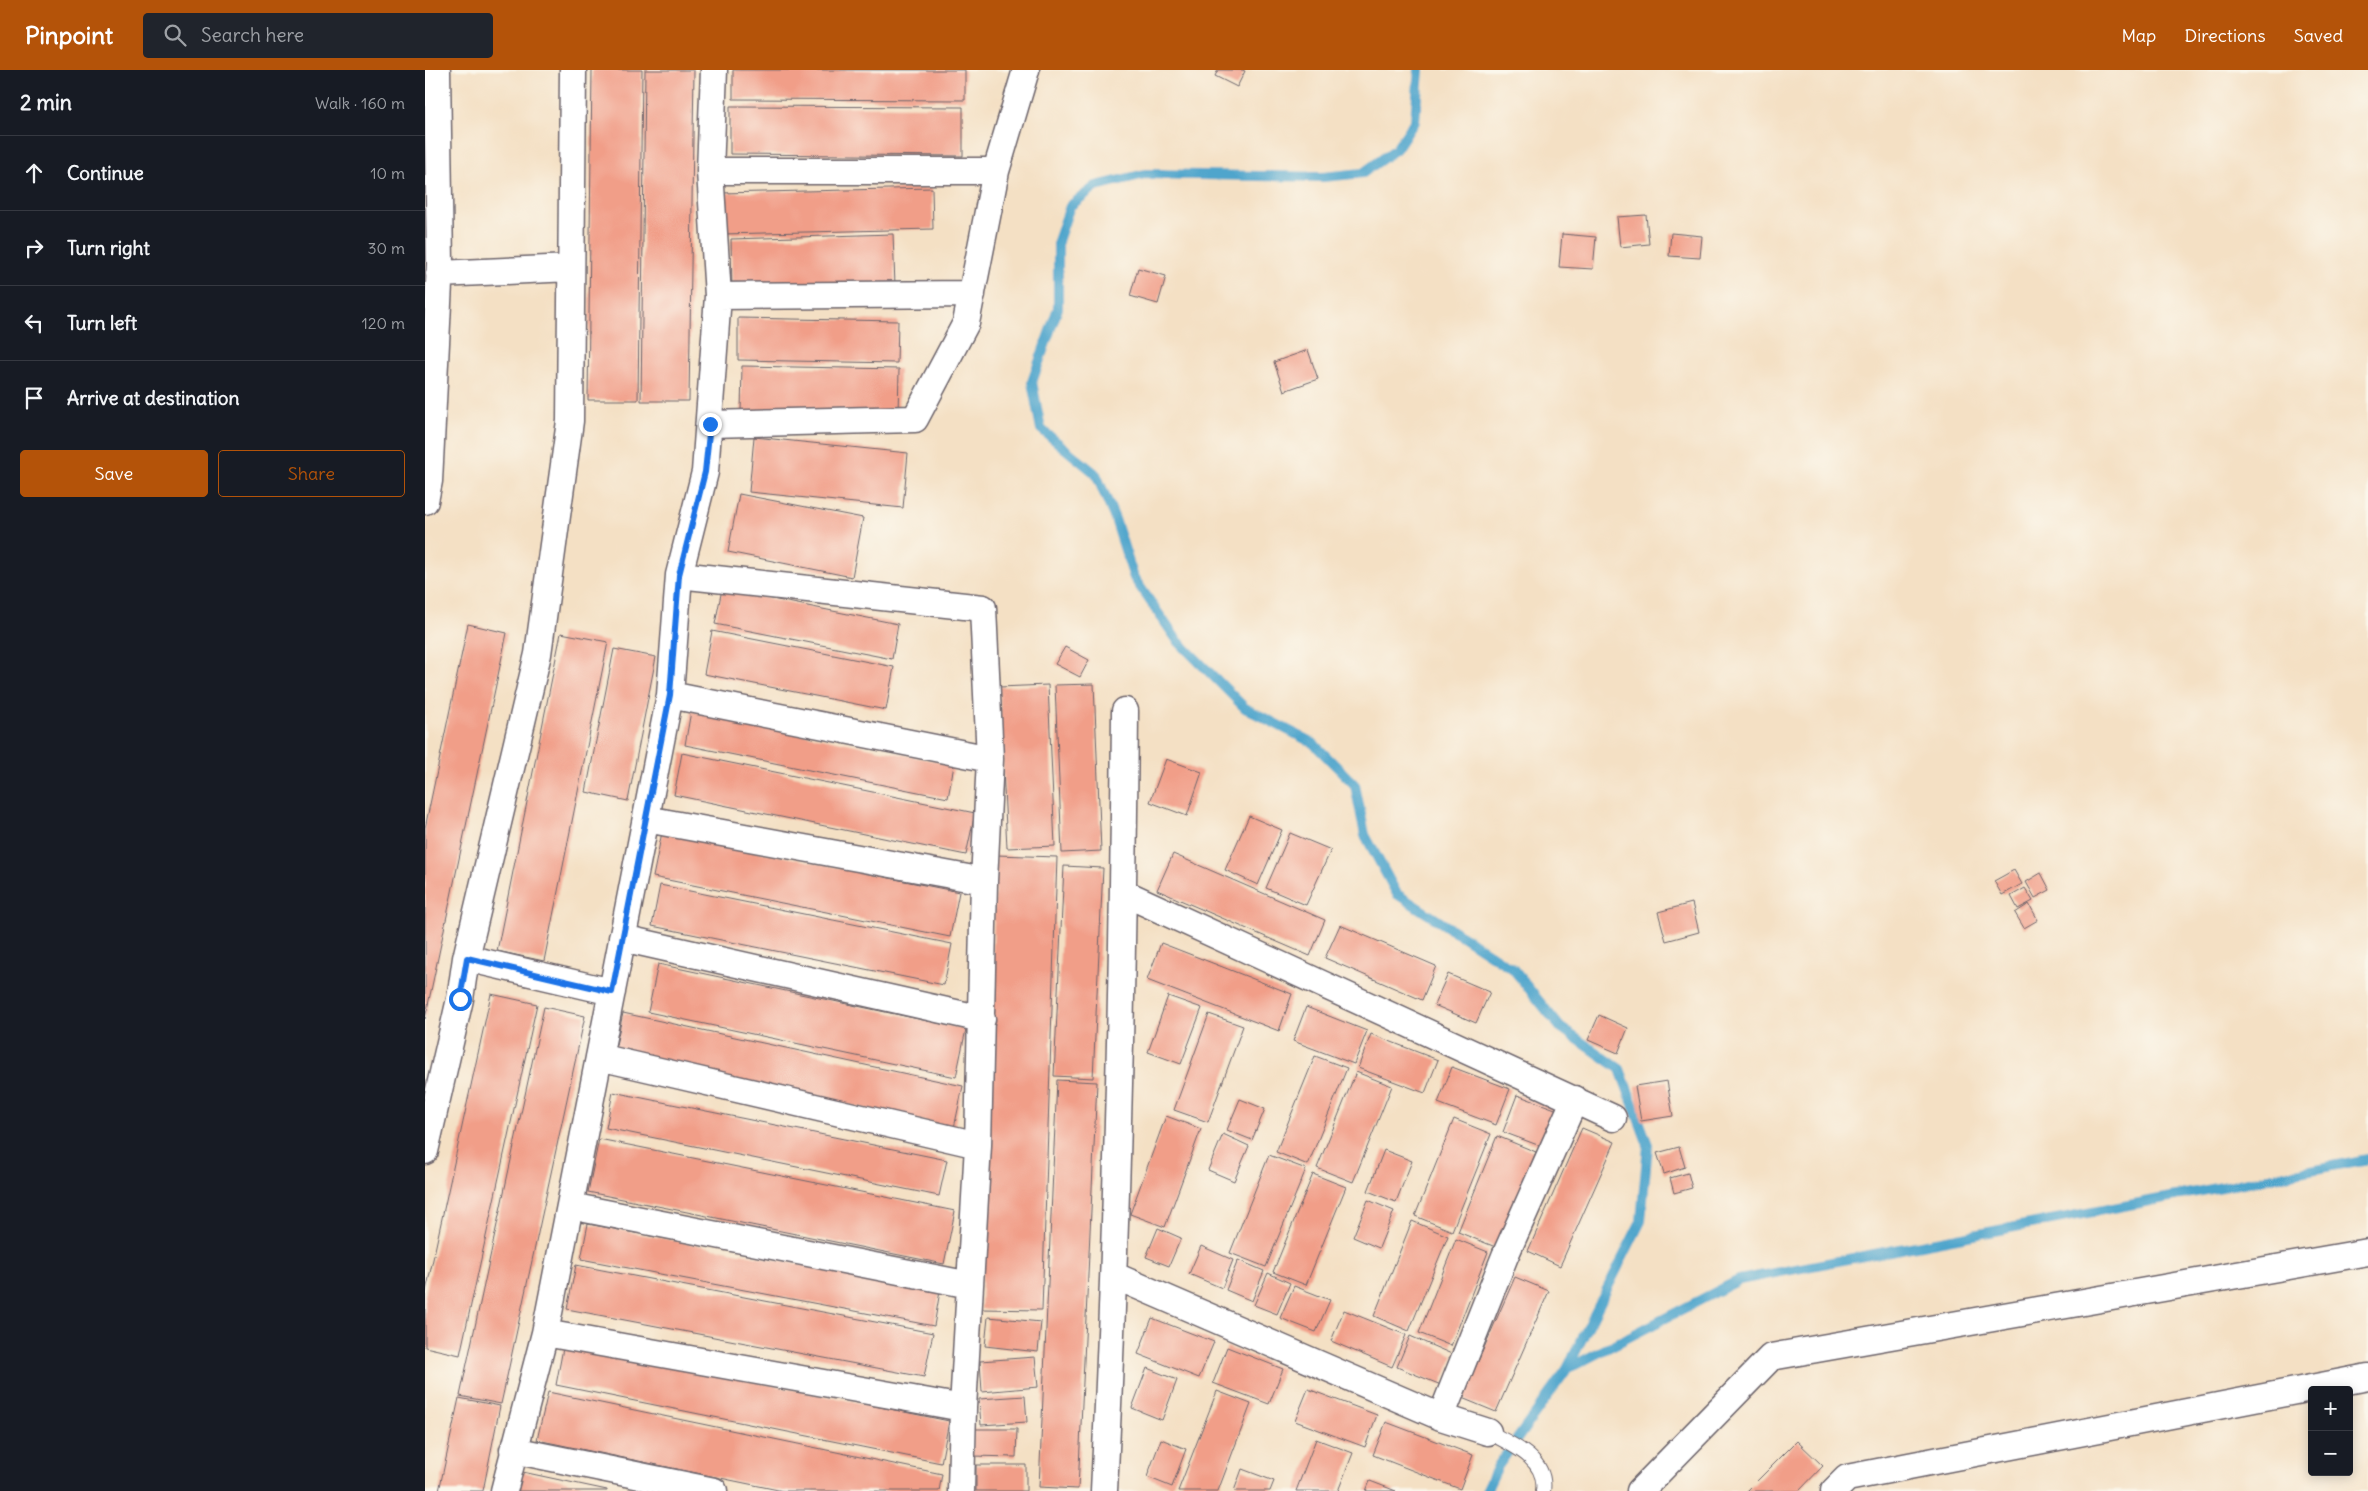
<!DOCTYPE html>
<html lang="en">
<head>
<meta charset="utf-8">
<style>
	body { margin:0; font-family:Delius,sans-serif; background:#20242c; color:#f1f3f6 }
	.controls { position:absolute; right:15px; bottom:15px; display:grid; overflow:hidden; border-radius:5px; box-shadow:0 2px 12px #0003 }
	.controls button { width:45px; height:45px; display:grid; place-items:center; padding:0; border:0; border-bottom:1px solid #363941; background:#171b24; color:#f1f3f6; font:25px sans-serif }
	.stop { position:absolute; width:15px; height:15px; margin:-11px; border:4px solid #1a73e8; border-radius:50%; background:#fff }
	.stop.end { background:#1a73e8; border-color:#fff; box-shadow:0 1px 5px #0008 }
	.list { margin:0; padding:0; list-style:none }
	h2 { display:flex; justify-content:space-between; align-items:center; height:65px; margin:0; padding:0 20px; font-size:21px }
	h2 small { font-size:16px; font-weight:400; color:#9ea1a6 }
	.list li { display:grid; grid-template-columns:32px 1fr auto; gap:15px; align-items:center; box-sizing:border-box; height:75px; padding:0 20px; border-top:1px solid #363941 }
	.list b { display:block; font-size:19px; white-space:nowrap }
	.list em { font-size:16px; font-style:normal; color:#9ea1a6 }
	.actions { display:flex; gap:10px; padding:15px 20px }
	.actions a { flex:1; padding:11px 0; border:1px solid #b45309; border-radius:5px; text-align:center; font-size:18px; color:#b45309 }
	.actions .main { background:#b45309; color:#fff }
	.icon { flex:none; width:28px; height:28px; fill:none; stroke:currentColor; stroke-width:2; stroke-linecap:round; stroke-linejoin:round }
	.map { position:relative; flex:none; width:1943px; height:1421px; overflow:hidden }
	header { display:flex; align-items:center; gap:30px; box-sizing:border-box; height:70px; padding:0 25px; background:#b45309; color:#fff }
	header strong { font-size:24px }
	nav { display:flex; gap:28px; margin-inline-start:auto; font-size:18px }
	.search { width:350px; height:45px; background:#20242c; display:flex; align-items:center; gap:12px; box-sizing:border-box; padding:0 18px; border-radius:5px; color:#9ea1a6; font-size:19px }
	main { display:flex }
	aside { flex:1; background:#171b24 }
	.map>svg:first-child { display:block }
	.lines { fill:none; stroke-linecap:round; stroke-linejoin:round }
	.stream { stroke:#50a5cc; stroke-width:10 }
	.building { fill:#f19e88 }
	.lane-casing { stroke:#6c646b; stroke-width:16 }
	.street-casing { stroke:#6c646b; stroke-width:29 }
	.lane { stroke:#fff; stroke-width:14 }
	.street { stroke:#fff; stroke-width:26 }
	.route { stroke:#1a73e8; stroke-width:6 }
</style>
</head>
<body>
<header>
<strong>Pinpoint</strong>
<div class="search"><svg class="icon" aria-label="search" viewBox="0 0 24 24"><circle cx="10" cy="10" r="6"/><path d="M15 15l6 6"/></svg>Search here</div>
<nav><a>Map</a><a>Directions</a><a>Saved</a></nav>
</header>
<main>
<aside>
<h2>2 min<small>Walk · 160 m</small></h2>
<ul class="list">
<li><svg class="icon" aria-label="ahead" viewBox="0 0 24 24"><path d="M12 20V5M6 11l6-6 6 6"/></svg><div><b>Continue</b></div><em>10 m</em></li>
<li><svg class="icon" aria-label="right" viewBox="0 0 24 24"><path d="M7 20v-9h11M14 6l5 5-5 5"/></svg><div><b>Turn right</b></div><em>30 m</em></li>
<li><svg class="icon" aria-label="left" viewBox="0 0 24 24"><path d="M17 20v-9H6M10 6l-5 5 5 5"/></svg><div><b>Turn left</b></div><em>120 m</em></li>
<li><svg class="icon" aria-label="arrive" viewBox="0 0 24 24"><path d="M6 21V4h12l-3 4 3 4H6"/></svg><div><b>Arrive at destination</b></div></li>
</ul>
<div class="actions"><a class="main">Save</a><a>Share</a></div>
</aside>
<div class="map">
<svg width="1943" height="1421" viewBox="0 0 1943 1421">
	<rect width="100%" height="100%" fill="#fbf7ec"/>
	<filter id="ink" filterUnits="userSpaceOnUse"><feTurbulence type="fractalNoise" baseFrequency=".02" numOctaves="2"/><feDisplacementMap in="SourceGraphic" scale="10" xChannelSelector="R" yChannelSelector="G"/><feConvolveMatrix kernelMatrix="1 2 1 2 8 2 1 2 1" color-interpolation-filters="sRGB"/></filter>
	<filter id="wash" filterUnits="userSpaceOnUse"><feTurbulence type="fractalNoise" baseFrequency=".0096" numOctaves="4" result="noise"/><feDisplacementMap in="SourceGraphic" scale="20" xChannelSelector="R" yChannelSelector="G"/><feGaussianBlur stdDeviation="1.12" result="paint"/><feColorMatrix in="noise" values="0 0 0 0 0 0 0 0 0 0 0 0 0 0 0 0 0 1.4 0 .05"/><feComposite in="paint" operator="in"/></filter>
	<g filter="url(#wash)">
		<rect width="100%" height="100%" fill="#f4e0c4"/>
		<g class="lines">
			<!-- stream -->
			<path class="stream" d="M994 0 990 51 971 79 938 103 898 107 720 104 671 116 645 136 633 171V238L607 312 616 359 671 404 690 449 709 508 752 570 820 638 888 673 930 715 940 765 972 824 1088 899 1135 957 1195 999 1223 1075 1216 1151 1142 1299 1073 1396 1061 1421
				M1142 1299 1314 1210 1943 1089"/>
		</g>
		<g id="blocks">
			<!-- building -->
			<path class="building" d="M167 0H217L213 330H163Z
				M220 0H269L264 331H216Z
				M308 0H540V30L308 29Z
				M793 0H817L820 1 812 17 790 6Z
				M305 36 538 37V86L305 84Z
				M507 118 508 159 297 164 296 123Z
				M1221 145 1224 174 1195 177 1192 147Z
				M1246 163 1277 166 1275 188 1244 186Z
				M468 164 470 215 307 220 306 169Z
				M1137 164 1171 167 1168 199 1134 197Z
				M713 198 741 206 733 234 705 226Z
				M313 248 473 251 472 293 313 290Z
				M883 280 893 309 859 321 849 292Z
				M317 296 474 299 473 344 316 342Z
				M329 367 483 383 478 438 324 422Z
				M314 424 438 448 427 507 303 482Z
				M297 519 473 554 467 589 290 554Z
				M43 554 82 563 0 949V758Z
				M287 561 469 597 461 640 279 604Z
				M136 563 183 572 119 891 72 881Z
				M640 577 664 590 655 607 630 594Z
				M189 579 231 587 203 731 161 722Z
				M669 614 676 781 637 783 630 615Z
				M623 615 630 776 582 778 574 617Z
				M266 641 529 695 523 728 260 675Z
				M257 683 550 743 541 785 249 725Z
				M741 689 777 702 762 746 725 732Z
				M824 746 857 760 833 815 800 800Z
				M237 762 534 822 525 867 228 807Z
				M865 763 906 780 881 835 841 818Z
				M748 784 900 850 885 886 732 820Z
				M571 785 632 787 617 1240 556 1239Z
				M639 796 678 798 668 1008 629 1006Z
				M1589 800 1597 814 1577 825 1569 811Z
				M1616 803 1625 820 1610 828 1601 812Z
				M235 815 527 874 519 915 227 856Z
				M1600 818 1608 831 1593 839 1586 826Z
				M1267 833 1274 862 1241 871 1233 842Z
				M1604 834 1613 850 1599 858 1590 843Z
				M915 855 1011 896 997 930 900 888Z
				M736 873 867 924 854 961 722 910Z
				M233 894 541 959 531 1007 223 942Z
				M1023 904 1065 922 1051 953 1009 935Z
				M66 924 112 934 35 1285 0 1277V1226Z
				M743 926 777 938 756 994 723 982Z
				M119 937 160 946 76 1334 35 1326Z
				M881 937 942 961 929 994 868 971Z
				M198 943 538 1016 529 1058 189 984Z
				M784 944 818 956 783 1052 749 1040Z
				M1174 945 1203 958 1193 983 1163 970Z
				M946 964 1013 990 1000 1023 933 998Z
				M890 986 922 998 883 1095 851 1082Z
				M1027 997 1085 1019 1071 1055 1013 1033Z
				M931 1002 967 1016 928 1112 892 1098Z
				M632 1010 672 1012 653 1419 614 1417Z
				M1242 1011 1248 1046 1216 1051 1210 1016Z
				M188 1022 522 1090 514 1126 181 1058Z
				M1092 1025 1133 1040 1118 1077 1078 1062Z
				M815 1029 840 1039 827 1070 802 1060Z
				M741 1046 776 1059 740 1157 705 1144Z
				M1029 1049 1066 1064 1027 1161 990 1146Z
				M1157 1058 1190 1072 1135 1196 1103 1181Z
				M798 1064 824 1076 809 1111 783 1100Z
				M1072 1066 1111 1082 1073 1178 1033 1162Z
				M174 1069 530 1141 519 1194 163 1122Z
				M1254 1077 1260 1097 1239 1104 1232 1083Z
				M959 1080 987 1091 971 1132 943 1121Z
				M844 1085 881 1099 841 1197 805 1183Z
				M1263 1103 1267 1118 1249 1123 1245 1108Z
				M888 1104 921 1117 881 1215 848 1202Z
				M943 1130 969 1141 954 1178 928 1167Z
				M987 1151 1023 1166 984 1261 949 1246Z
				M163 1154 515 1221 509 1256 156 1189Z
				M733 1158 756 1168 744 1196 721 1187Z
				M1031 1169 1063 1182 1026 1276 994 1263Z
				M776 1176 808 1190 797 1218 764 1204Z
				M813 1190 839 1201 827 1231 801 1220Z
				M151 1195 508 1263 499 1307 142 1239Z
				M843 1203 865 1213 852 1244 829 1235Z
				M1090 1207 1124 1221 1071 1342 1037 1328Z
				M869 1216 905 1230 891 1262 855 1248Z
				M919 1240 981 1265 967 1297 906 1271Z
				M563 1247 616 1252 613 1282 560 1276Z
				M727 1248 789 1272 774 1308 713 1284Z
				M985 1266 1029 1285 1016 1315 972 1297Z
				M139 1273 524 1351 516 1393 131 1315Z
				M802 1277 858 1299 844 1334 788 1313Z
				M610 1287 613 1317 557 1322 555 1291Z
				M722 1298 752 1310 737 1350 707 1338Z
				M883 1319 952 1345 940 1377 870 1351Z
				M792 1321 826 1334 793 1421H753Z
				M123 1322 517 1404 514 1421H358L112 1370Z
				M600 1326 602 1352 556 1355 554 1329Z
				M34 1328 75 1336 58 1421H14Z
				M961 1352 1048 1385 1035 1419 948 1385Z
				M548 1359H592L591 1387 547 1386Z
				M736 1369 761 1379 747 1417 722 1407Z
				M891 1369 928 1383 913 1421H871Z
				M1372 1371 1398 1396 1374 1421H1322Z
				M551 1395H601V1421H551Z
				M817 1399 849 1411 845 1421H809Z
				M93 1401 182 1420V1421H89Z
				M945 1411 971 1421H941Z"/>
		</g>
	</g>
	<g filter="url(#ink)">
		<use href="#blocks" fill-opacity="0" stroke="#6c646b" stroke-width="1"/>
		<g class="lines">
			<defs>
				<path id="lane" d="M1063 1362C1086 1374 1123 1389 1118 1421"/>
				<path id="street" d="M285 101H571
					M14 204 146 198
					M293 226 547 224
					M285 354 490 349 541 253 571 101 601 0
					M0 431 4 411 15 194 12 0
					M254 505 558 538 565 689 559 811 553 1075 538 1338 536 1421
					M245 625 565 689
					M221 749 559 811
					M699 823 1188 1048
					M197 868 557 949
					M41 888 187 922
					M174 987 553 1075
					M0 1081 35 929 41 888 113 584 145 351 148 0
					M145 1136 545 1215
					M690 1206 1016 1347 1063 1362
					M120 1263 538 1338
					M1016 1347 1080 1186 1150 1029
					M88 1380 289 1421
					M79 1421 120 1263 245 625 254 505 280 402 293 226 285 101 289 0
					M679 1421C692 1161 698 901 700 641
					M1215 1421 1346 1287 1943 1182
					M1409 1421 1422 1408 1943 1307"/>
			</defs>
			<!-- lane casing -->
			<use href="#lane" class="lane-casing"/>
			<!-- street casing -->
			<use href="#street" class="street-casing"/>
			<!-- lane -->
			<use href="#lane" class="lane"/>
			<!-- street -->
			<use href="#street" class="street"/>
		</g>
	</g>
	<g class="lines" filter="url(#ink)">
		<!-- route -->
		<path class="route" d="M35 929 42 888 187 922 245 625 254 505 280 402 285 354"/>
	</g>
</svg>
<div class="controls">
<button>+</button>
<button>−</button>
</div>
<div class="stop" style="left:35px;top:929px"></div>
<div class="stop end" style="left:285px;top:354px"></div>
</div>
</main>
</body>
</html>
